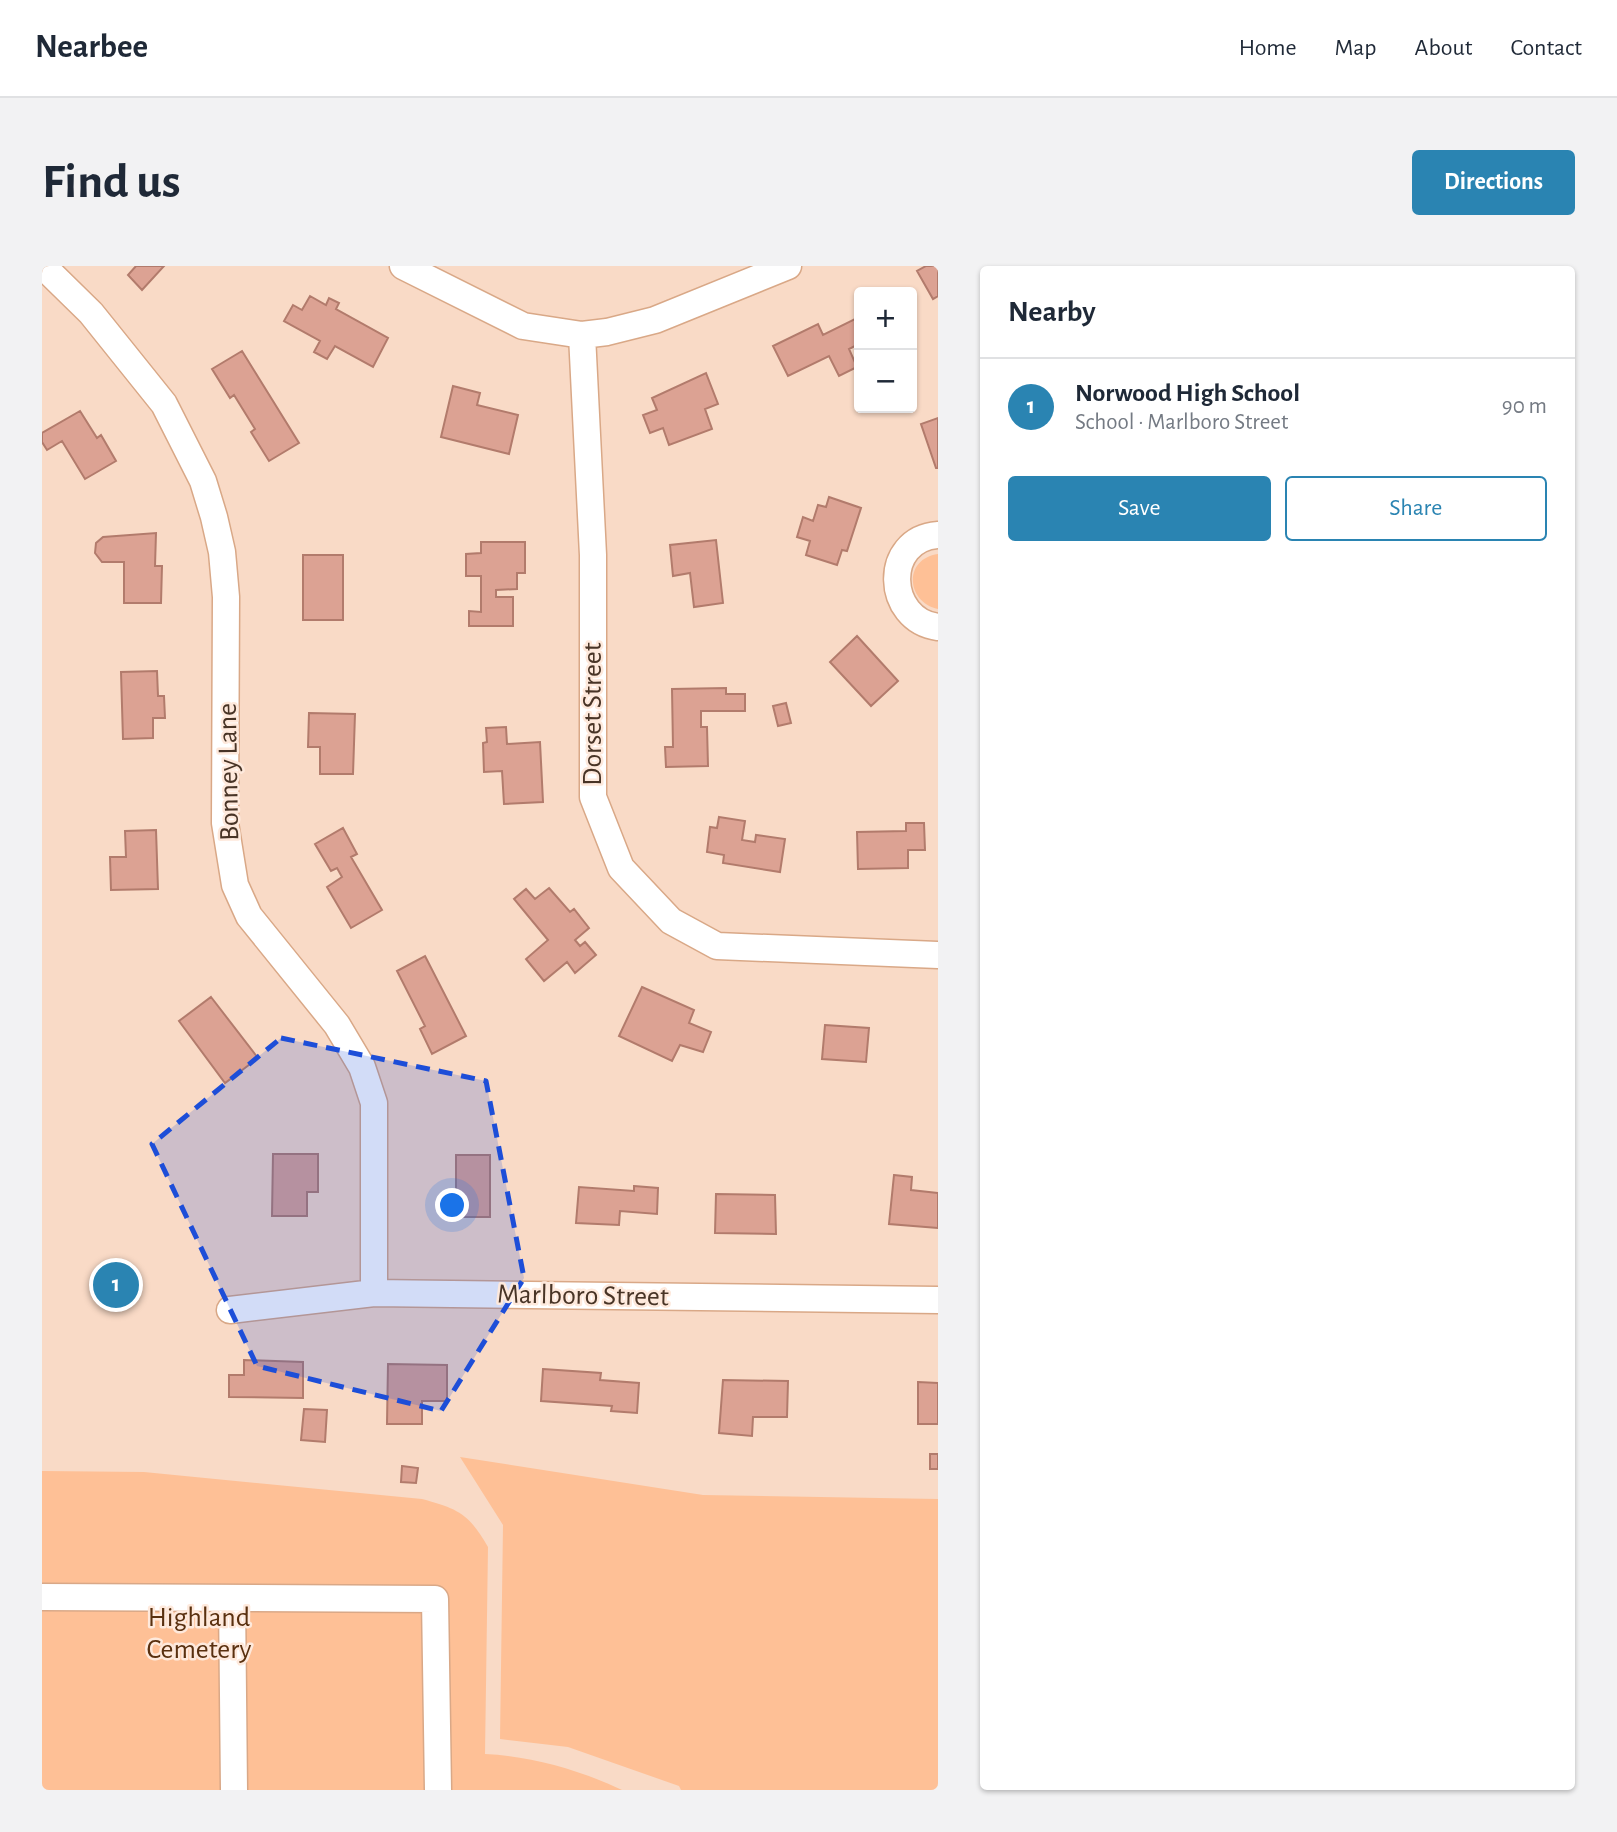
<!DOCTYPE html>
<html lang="en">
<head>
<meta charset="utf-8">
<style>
	body { margin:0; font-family:"Alegreya Sans",sans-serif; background:#f2f2f3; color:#1f2937 }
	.controls { position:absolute; right:21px; top:21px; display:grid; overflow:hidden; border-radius:7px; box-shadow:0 2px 5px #0004 }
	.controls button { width:63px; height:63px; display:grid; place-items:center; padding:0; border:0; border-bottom:2px solid #e0e1e3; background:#fff; color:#1f2937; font:35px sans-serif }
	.you { position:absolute; left:411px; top:940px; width:24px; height:24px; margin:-18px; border:5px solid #fff; border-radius:50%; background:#1a73e8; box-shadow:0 0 0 10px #1a73e833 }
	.badge { display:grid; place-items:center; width:46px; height:46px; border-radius:50%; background:#2a84b2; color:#fff; font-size:23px; font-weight:700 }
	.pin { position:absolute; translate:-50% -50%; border:4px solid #fff; box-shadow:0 2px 7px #0006 }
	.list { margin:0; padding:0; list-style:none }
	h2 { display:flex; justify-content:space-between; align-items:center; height:91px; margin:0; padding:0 28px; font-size:30px }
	h2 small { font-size:23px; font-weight:400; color:#747a83 }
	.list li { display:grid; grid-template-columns:46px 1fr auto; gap:21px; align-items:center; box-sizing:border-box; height:98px; padding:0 28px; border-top:2px solid #e0e1e3 }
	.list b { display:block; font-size:26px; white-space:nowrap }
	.list p { margin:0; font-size:23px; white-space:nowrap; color:#747a83 }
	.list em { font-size:23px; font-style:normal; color:#747a83 }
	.actions { display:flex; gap:14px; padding:21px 28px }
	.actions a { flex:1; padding:16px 0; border:2px solid #2a84b2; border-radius:7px; text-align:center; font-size:24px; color:#2a84b2 }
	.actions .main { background:#2a84b2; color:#fff }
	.map { position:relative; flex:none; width:896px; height:1524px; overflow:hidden; border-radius:7px }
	header { display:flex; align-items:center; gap:42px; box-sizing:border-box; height:98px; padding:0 35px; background:#fff; border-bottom:2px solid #e0e1e3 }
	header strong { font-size:33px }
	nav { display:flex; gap:38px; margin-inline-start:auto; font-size:24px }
	.intro { display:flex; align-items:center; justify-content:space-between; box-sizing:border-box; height:168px; padding:0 42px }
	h1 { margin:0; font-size:49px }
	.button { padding:18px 32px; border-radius:7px; background:#2a84b2; color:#fff; font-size:24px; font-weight:700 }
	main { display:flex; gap:42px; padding:0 42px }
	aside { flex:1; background:#fff; border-radius:7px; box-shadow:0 2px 5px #0004 }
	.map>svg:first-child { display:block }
	.green { fill:#fec096 }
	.building { fill:#dca293; stroke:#b27b6c; stroke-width:2 }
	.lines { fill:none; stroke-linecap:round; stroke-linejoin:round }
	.minor-casing { stroke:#d9a887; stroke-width:29 }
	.minor { stroke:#fff; stroke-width:26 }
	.marked { fill:#1d4ed8; fill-opacity:0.2; stroke:#1d4ed8; stroke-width:5; stroke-dasharray:14 9; stroke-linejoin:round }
	.labels { text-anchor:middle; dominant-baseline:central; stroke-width:5; stroke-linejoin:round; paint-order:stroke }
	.street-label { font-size:28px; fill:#483426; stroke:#fee9dc }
	.park-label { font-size:28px; fill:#59300f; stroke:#fee9dc }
</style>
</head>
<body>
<header>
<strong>Nearbee</strong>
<nav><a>Home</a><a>Map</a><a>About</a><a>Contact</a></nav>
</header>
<div class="intro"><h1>Find us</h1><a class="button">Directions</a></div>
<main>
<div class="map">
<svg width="896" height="1524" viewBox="0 0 896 1524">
	<rect width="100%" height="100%" fill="#f9dac6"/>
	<!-- green -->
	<path class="green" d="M896 288V343C864 336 861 293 896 288Z
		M418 1191 661 1229 896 1233V1524H639L637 1520 526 1481 458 1473 461 1259Z
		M0 1205 102 1206 380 1233C417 1243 427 1248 446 1281L443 1488C489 1490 538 1504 580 1524H0Z"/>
	<!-- building -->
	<path class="building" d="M94 0H122L100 24 86 9Z
		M884 0H896V30L891 33 875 5Z
		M268 30 284 39 287 32 297 37 294 43 346 72 331 101 293 80 285 93 272 86 278 75 242 55 251 39 260 44Z
		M817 51V78L807 83 815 101 797 110 787 90 746 110 731 80 776 58 781 69Z
		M200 85 257 177 227 195 209 166 213 163 192 129 188 132 170 103Z
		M664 107 676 138 663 143 670 163 627 179 621 162 608 167 601 149 615 144 610 132Z
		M411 120 438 127 435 139 476 149 467 188 399 171Z
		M38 145 55 172 59 169 74 195 43 213 20 175 5 184 0 176V167Z
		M896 152V202H894L879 158Z
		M787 231 819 242 805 285 800 284 795 299 764 289 768 275 755 271 761 251 771 255 776 239 784 241Z
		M114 267 113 300H120L119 337H82V296H60L53 287 54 277 61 271Z
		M674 274 681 337 652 341 648 307 631 310 628 279Z
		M439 276H483V307H475V323L454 324V331H471V360H427V345L439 346V310H424V288L439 287Z
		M261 289H301V354H261Z
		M815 370 856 415 829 440 788 396Z
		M115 405 116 430H122L123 452H111V472L81 473 79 406Z
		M684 422V428H703V445H659V461H665L666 500 624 501 623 481H631L630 423Z
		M744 437 749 457 736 460 731 440Z
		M267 447 313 448 311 508H278V481H266Z
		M464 461 465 478 498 476 501 536 462 538 460 505 442 506 441 477 445 476 444 462Z
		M677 551 703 555 700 574 713 576 714 569 743 573 738 606 681 597 682 589 665 586 668 561 675 562Z
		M864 557H882L883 584H866V602L816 603 815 566 864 565Z
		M301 562 315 588 309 591 340 644 309 662 285 621 300 611 295 602 289 605 273 578Z
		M114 564 116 623 69 624 68 591H84L83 565Z
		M507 622 528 646 532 643 547 662 533 674 538 680 543 676 554 689 533 707 525 696 502 715 484 693 506 674 472 633 484 623 493 633Z
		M383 690 424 770 390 788 378 763 383 760 355 705Z
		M600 721 652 744 647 757 669 766 661 786 638 779 630 795 577 770Z
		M169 731 216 792 183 817 137 755Z
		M783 759 827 762 824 796 780 793Z
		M231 888H276V926H265V950H230Z
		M414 889H448V951H414Z
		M852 909 870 911 869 924 896 927V962L847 958Z
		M592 920 616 922 615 948 578 945 577 959 534 957 537 921 592 925Z
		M674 928 733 929 734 968 673 967Z
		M202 1094 261 1096V1132L187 1131V1109H202Z
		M346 1098 405 1099V1135H380V1158H345Z
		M501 1103 559 1107 558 1114 597 1117 595 1147 569 1145 570 1140 499 1135Z
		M681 1114 746 1115 745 1151H711L710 1170 677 1167Z
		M876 1116 896 1117V1158H876Z
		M262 1143 285 1144 283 1176 259 1174Z
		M888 1188H896V1203H888Z
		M360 1200 376 1202 374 1217 359 1216Z"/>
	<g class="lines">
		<defs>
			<path id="minor" d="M1 0 49 47 122 138 161 215 172 251 180 286 184 331 183 557 193 619 207 650 295 759 320 801 332 837V1027
				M361 0 481 60 540 69 565 66 613 54 746 0
				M540 69 551 289V531L579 602 629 655 675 680 896 689
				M896 269C840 273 843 354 896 361
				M188 1044 332 1027 896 1034
				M0 1331 393 1333 396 1524
				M190 1333 192 1524"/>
		</defs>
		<!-- minor casing -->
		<use href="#minor" class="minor-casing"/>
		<!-- minor -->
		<use href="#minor" class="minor"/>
	</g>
	<!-- marked area -->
	<path class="marked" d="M239 772 444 815 482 1012 399 1145 215 1100 110 878Z"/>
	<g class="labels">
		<!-- street labels -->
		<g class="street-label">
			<text transform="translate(551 448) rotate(-90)">Dorset Street</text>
			<text transform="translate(187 506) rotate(-91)">Bonney Lane</text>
			<text transform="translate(541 1030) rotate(1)">Marlboro Street</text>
		</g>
		<!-- park labels -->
		<g class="park-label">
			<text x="157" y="1352">Highland<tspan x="157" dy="32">Cemetery</tspan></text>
		</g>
	</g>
</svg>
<div class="controls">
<button>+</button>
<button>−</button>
</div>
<div class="you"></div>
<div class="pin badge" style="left:74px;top:1019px">1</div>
</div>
<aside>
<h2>Nearby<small></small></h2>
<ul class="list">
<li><span class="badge">1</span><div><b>Norwood High School</b><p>School · Marlboro Street</p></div><em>90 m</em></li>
</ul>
<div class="actions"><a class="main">Save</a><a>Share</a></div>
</aside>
</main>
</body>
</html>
